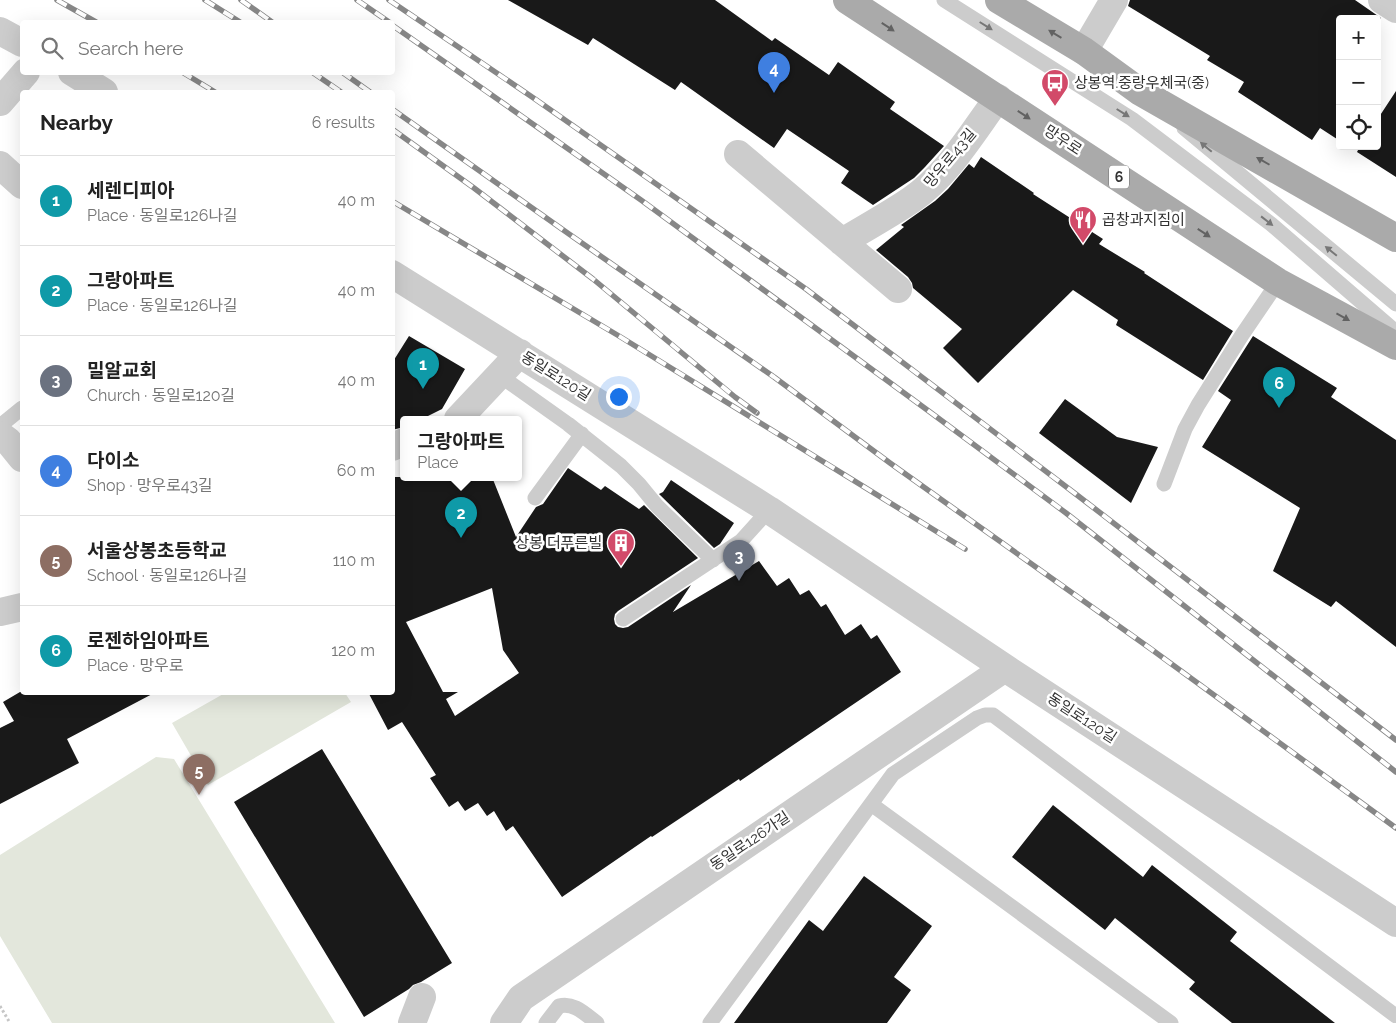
<!DOCTYPE html>
<html lang="en">
<head>
<meta charset="utf-8">
<style>
	body { margin:0; font-family:Raleway,"Noto Sans KR",sans-serif; background:#f6f6f6; color:#222 }
	.controls { position:absolute; right:15px; top:15px; display:grid; overflow:hidden; border-radius:5px; box-shadow:0 5px 20px #0002 }
	.controls button { width:45px; height:45px; display:grid; place-items:center; padding:0; border:0; border-bottom:1px solid #e0e0e0; background:#fff; color:#222; font:25px sans-serif }
	.you { position:absolute; left:618px; top:396px; width:18px; height:18px; margin:-12px; border:4px solid #fff; border-radius:50%; background:#1a73e8; box-shadow:0 0 0 8px #1a73e833 }
	.badge { display:grid; place-items:center; width:32px; height:32px; border-radius:50%; background:#0b8043; color:#fff; font-size:16px; font-weight:700 }
	.pin { position:absolute; translate:-50% -41px; filter:drop-shadow(0 1px 2px #0008) }
	.pin::after { content:''; position:absolute; top:26px; width:18px; height:15px; background:inherit; clip-path:polygon(0 0,100% 0,50% 100%) }
	.popup { position:absolute; left:400px; top:416px; width:122px; height:65px; box-sizing:border-box; display:grid; place-content:center; border-radius:5px; background:#fff; filter:drop-shadow(0 1px 4px #0005); font-size:16px; white-space:nowrap; color:#767676 }
	.popup b { font-size:19px; color:#222 }
	.popup::after { content:''; position:absolute; left:50%; top:100%; margin-left:-10px; border:10px solid transparent; border-top-color:#fff }
	.list { margin:0; padding:0; list-style:none }
	h2 { display:flex; justify-content:space-between; align-items:center; height:65px; margin:0; padding:0 20px; font-size:21px }
	h2 small { font-size:16px; font-weight:400; color:#767676 }
	.list li { display:grid; grid-template-columns:32px 1fr auto; gap:15px; align-items:center; box-sizing:border-box; height:90px; padding:0 20px; border-top:1px solid #e0e0e0 }
	.list b { display:block; font-size:19px; white-space:nowrap }
	.list p { margin:0; font-size:16px; white-space:nowrap; color:#767676 }
	.list em { font-size:16px; font-style:normal; color:#767676 }
	.icon { flex:none; width:28px; height:28px; fill:none; stroke:currentColor; stroke-width:2; stroke-linecap:round; stroke-linejoin:round }
	.map { position:relative; flex:none; width:1396px; height:1023px; overflow:hidden }
	.search { position:absolute; background:#fff; box-shadow:0 5px 20px #0002; left:20px; top:20px; width:375px; height:55px; display:flex; align-items:center; gap:12px; box-sizing:border-box; padding:0 18px; border-radius:5px; color:#767676; font-size:19px }
	.panel { position:absolute; background:#fff; box-shadow:0 5px 20px #0002; left:20px; top:90px; width:375px; height:605px; border-radius:5px }
	.map>svg:first-child { display:block }
	.green { fill:#e3e7dc }
	.building { fill:#191919; fill-rule:evenodd }
	.lines { fill:none; stroke-linecap:round; stroke-linejoin:round }
	.path { stroke:#c6c6c6; stroke-width:3; stroke-dasharray:2.5 2.5; stroke-linecap:butt }
	.service { stroke:#ccc; stroke-width:15 }
	.minor { stroke:#ccc; stroke-width:28 }
	.primary { stroke:#aaa; stroke-width:28 }
	.rail-casing { stroke:#878787; stroke-width:5.5 }
	.rail { stroke:#fff; stroke-width:4; stroke-dasharray:11; stroke-linecap:butt }
	.oneway { fill:#777 }
	.oneway2 { fill:#626262 }
	.labels { text-anchor:middle; dominant-baseline:central; stroke-width:5; stroke-linejoin:round; paint-order:stroke }
	.shield { fill:#fff; stroke:#707070; stroke-width:1 }
	.shield-label { font-size:14px; font-weight:bold; fill:#323232 }
	.poi-label { font-size:15px; fill:#323232; stroke:#fff; text-anchor:start }
	.street-label { font-size:15px; fill:#323232; stroke:#fff }
</style>
</head>
<body>
<div class="map">
<svg width="1396" height="1023" viewBox="0 0 1396 1023">
	<rect width="100%" height="100%" fill="#fff"/>
	<!-- green -->
	<path class="green" d="M225 693H345L351 702 208 785 172 723Z
		M156 757 174 759 335 1023H52L0 936V855Z"/>
	<!-- building -->
	<path class="building" d="M508 0H715L772 41 775 38 829 75 838 62 895 102 890 109 944 146 925 167 914 178 873 205 841 183 849 171 787 129 774 148 681 82 675 90 593 38 588 45Z
		M1130 0H1355L1381 18 1377 24V19H1340V141L1320 128 1312 140 1238 92 1244 82 1207 60 1210 56 1128 6Z
		M1396 91V177L1357 152 1360 146H1377V120Z
		M981 157 1034 193 1033 194 1103 239 1099 244 1145 272 1144 273 1233 331 1203 380 1116 325 1118 320 1073 290 978 383 943 348 962 329 913 288 912 283 908 277 876 250 904 227 901 225 935 201 948 189 969 164 974 168Z
		M409 336 465 369 442 409 422 419H404V427L392 430V363Z
		M1253 336 1337 388 1331 397 1396 440V647L1336 601 1331 607 1273 571 1300 508 1202 447 1231 400 1218 391Z
		M1065 399 1117 437 1158 447 1131 503 1039 433Z
		M568 468 601 490 605 486 639 509 644 505 698 558 618 611 615 614 614 619 615 624 618 627 623 628 628 627 691 585 673 612 759 561 777 586 789 578 800 595 809 590 821 607 826 604 845 635 861 624 871 639 877 635 901 672 740 781 739 779 652 837 651 836 562 897 513 826 506 831 494 811 487 816 478 803 465 811 458 801 449 807 430 778 436 775 402 722 388 730 368 692H392V477H492L516 537 536 507 543 504ZM492 588 503 650 519 673 455 716 446 699 458 692H443L406 622Z
		M671 480 734 523 720 544 714 548 659 494 663 492Z
		M20 692H156L67 739 79 763 0 804V728L14 721 3 702Z
		M322 749 452 963 421 982 413 985 409 989 364 1017 234 802Z
		M1053 805 1143 877 1152 865 1237 932 1230 941 1335 1023H1232L1189 989 1195 982 1115 918 1105 930 1012 857Z
		M864 876 932 926 894 977 911 990 887 1023H734L809 920 823 931Z"/>
	<g class="lines">
		<!-- path -->
		<path class="path" d="M0 1006 10 1023"/>
		<!-- service -->
		<path class="service" d="M944 0 1132 119 1271 224 1396 332
			M1184 128 1396 304
			M499 375 568 424 621 466 639 484 657 506 713 560
			M0 426 22 408
			M1164 484 1185 429 1198 405 1242 335 1278 282
			M535 498 582 434
			M623 619 741 541 769 510
			M871 804 1171 1023
			M546 1023 559 1006C574 1002 585 1014 597 1023
			M710 1023 893 774 977 718 985 715H993L1396 1016"/>
		<!-- minor -->
		<path class="minor" d="M1382 0 1396 9
			M0 31 22 43
			M1084 51 1114 0
			M72 72 104 92
			M0 102 26 72
			M738 154 898 289
			M0 165 22 185
			M842 242C865 228 889 215 911 200 948 175 972 133 998 98
			M392 274 769 510 1005 668 1396 923
			M458 419 520 353
			M0 435 8 441 22 458
			M392 447 404 442
			M0 612 22 607
			M412 1023 422 997
			M504 1023 521 998 1005 668"/>
		<!-- primary -->
		<path class="primary" d="M847 0 1278 282 1396 346
			M999 0 1084 51 1139 91 1396 238"/>
		<defs>
			<path id="rail" d="M57 0 96 22
				M205 0 240 22
				M241 0 272 22
				M357 0 389 22
				M389 0 535 99 806 289 1077 495 1396 740
				M392 25 641 200 930 412 1066 513 1396 772
				M182 72 215 92
				M312 72 341 92
				M342 72 370 92
				M392 109 569 234 774 377 890 463 1151 649 1396 828
				M392 129 474 188 593 279 735 397 757 413
				M392 201 619 336 965 549"/>
		</defs>
		<!-- rail casing -->
		<use href="#rail" class="rail-casing"/>
		<!-- rail -->
		<use href="#rail" class="rail"/>
	</g>
	<!-- one-way arrows -->
	<defs><path id="oneway-solid" d="M-6-.8H1V-3.2L6.5 0L1 3.2V.8H-6Z" transform="scale(1.25)"/></defs>
	<g class="oneway">
		<use href="#oneway-solid" transform="translate(986 26) rotate(32)"/>
		<use href="#oneway-solid" transform="translate(1123 113) rotate(32)"/>
		<use href="#oneway-solid" transform="translate(1206 147) rotate(-140)"/>
		<use href="#oneway-solid" transform="translate(1267 221) rotate(38)"/>
		<use href="#oneway-solid" transform="translate(1331 251) rotate(-141)"/>
	</g>
	<g class="oneway2">
		<use href="#oneway-solid" transform="translate(888 27) rotate(33)"/>
		<use href="#oneway-solid" transform="translate(1055 34) rotate(-149)"/>
		<use href="#oneway-solid" transform="translate(1024 115) rotate(33)"/>
		<use href="#oneway-solid" transform="translate(1263 161) rotate(-150)"/>
		<use href="#oneway-solid" transform="translate(1204 233) rotate(33)"/>
		<use href="#oneway-solid" transform="translate(1343 317) rotate(29)"/>
	</g>
	<!-- icons -->
	<defs>
		<symbol id="bus-pin" viewBox="-11 -11 22 30"><path d="M0 17L-7.5 6A9.5 9.5 0 1 1 7.5 6Z" fill="#d24a69" stroke="#fff"/><path d="M-5-6H5V4H4V6H2V4H-2V6H-4V4H-5ZM-3.5-4V0h7V-4ZM-3.5 1.2v1.5H-2V1.2ZM2 1.2v1.5H3.5V1.2Z" fill="#fff"/></symbol>
		<symbol id="restaurant-pin" viewBox="-11 -11 22 30"><path d="M0 17L-7.5 6A9.5 9.5 0 1 1 7.5 6Z" fill="#d24a69" stroke="#fff"/><path d="M-5-6h1v4h1v-4h1v4h1v-4h1v5L-1.5 .5V6h-2V.5L-5-1ZM5-6V6H3V1.5H1.5Q1.5-4 5-6Z" fill="#fff"/></symbol>
		<symbol id="building-pin" viewBox="-11 -11 22 30"><path d="M0 17L-7.5 6A9.5 9.5 0 1 1 7.5 6Z" fill="#d24a69" stroke="#fff"/><path d="M-4-6H4V6H1V3H-1V6H-4ZM-2.5-4.3h1.7v1.8h-1.7ZM.8-4.3h1.7v1.8H.8ZM-2.5-1h1.7V.8h-1.7ZM.8-1h1.7V.8H.8Z" fill="#fff"/></symbol>
	</defs>
	<g fill-rule="evenodd">
		<use href="#bus-pin" x="1039" y="67" width="32" height="43"/>
		<use href="#restaurant-pin" x="1067" y="204" width="32" height="43"/>
		<use href="#building-pin" x="605" y="527" width="32" height="43"/>
	</g>
	<g class="labels">
		<!-- shield labels -->
		<rect class="shield" x="1109" y="165.5" width="20" height="23" rx="4"/>
		<g class="shield-label">
			<text x="1119" y="177">6</text>
		</g>
		<!-- poi labels -->
		<g class="poi-label">
			<text x="1074" y="83">상봉역.중랑우체국(중)</text>
			<text x="1102" y="220">곱창과지짐이</text>
			<text x="602" y="543" text-anchor="end">상봉 더푸른빌</text>
		</g>
		<!-- street labels -->
		<g class="street-label">
			<text transform="translate(1063 140) rotate(33)">망우로</text>
			<text transform="translate(950 158) rotate(-50)">망우로43길</text>
			<text transform="translate(556 376) rotate(32)">동일로120길</text>
			<text transform="translate(1082 718) rotate(33)">동일로120길</text>
			<text transform="translate(750 841) rotate(-34)">동일로126가길</text>
		</g>
	</g>
</svg>
<div class="controls">
<button>+</button>
<button>−</button>
<button><svg class="icon" aria-label="locate" viewBox="0 0 24 24"><circle cx="12" cy="12" r="6"/><path d="M12 2v4M12 18v4M2 12h4M18 12h4"/></svg></button>
</div>
<div class="you"></div>
<div class="pin badge" style="left:423px;top:389px;background:#0f9aa8">1</div>
<div class="pin badge" style="left:461px;top:538px;background:#0f9aa8">2</div>
<div class="popup"><b>그랑아파트</b>Place</div>
<div class="pin badge" style="left:739px;top:581px;background:#6b7280">3</div>
<div class="pin badge" style="left:774px;top:93px;background:#3f7fe0">4</div>
<div class="pin badge" style="left:199px;top:795px;background:#8d6e63">5</div>
<div class="pin badge" style="left:1279px;top:408px;background:#0f9aa8">6</div>
<div class="search"><svg class="icon" aria-label="search" viewBox="0 0 24 24"><circle cx="10" cy="10" r="6"/><path d="M15 15l6 6"/></svg>Search here</div>
<section class="panel">
<h2>Nearby<small>6 results</small></h2>
<ul class="list">
<li><span class="badge" style="background:#0f9aa8">1</span><div><b>세렌디피아</b><p>Place · 동일로126나길</p></div><em>40 m</em></li>
<li><span class="badge" style="background:#0f9aa8">2</span><div><b>그랑아파트</b><p>Place · 동일로126나길</p></div><em>40 m</em></li>
<li><span class="badge" style="background:#6b7280">3</span><div><b>밀알교회</b><p>Church · 동일로120길</p></div><em>40 m</em></li>
<li><span class="badge" style="background:#3f7fe0">4</span><div><b>다이소</b><p>Shop · 망우로43길</p></div><em>60 m</em></li>
<li><span class="badge" style="background:#8d6e63">5</span><div><b>서울상봉초등학교</b><p>School · 동일로126나길</p></div><em>110 m</em></li>
<li><span class="badge" style="background:#0f9aa8">6</span><div><b>로젠하임아파트</b><p>Place · 망우로</p></div><em>120 m</em></li>
</ul>
</section>
</div>
</body>
</html>
